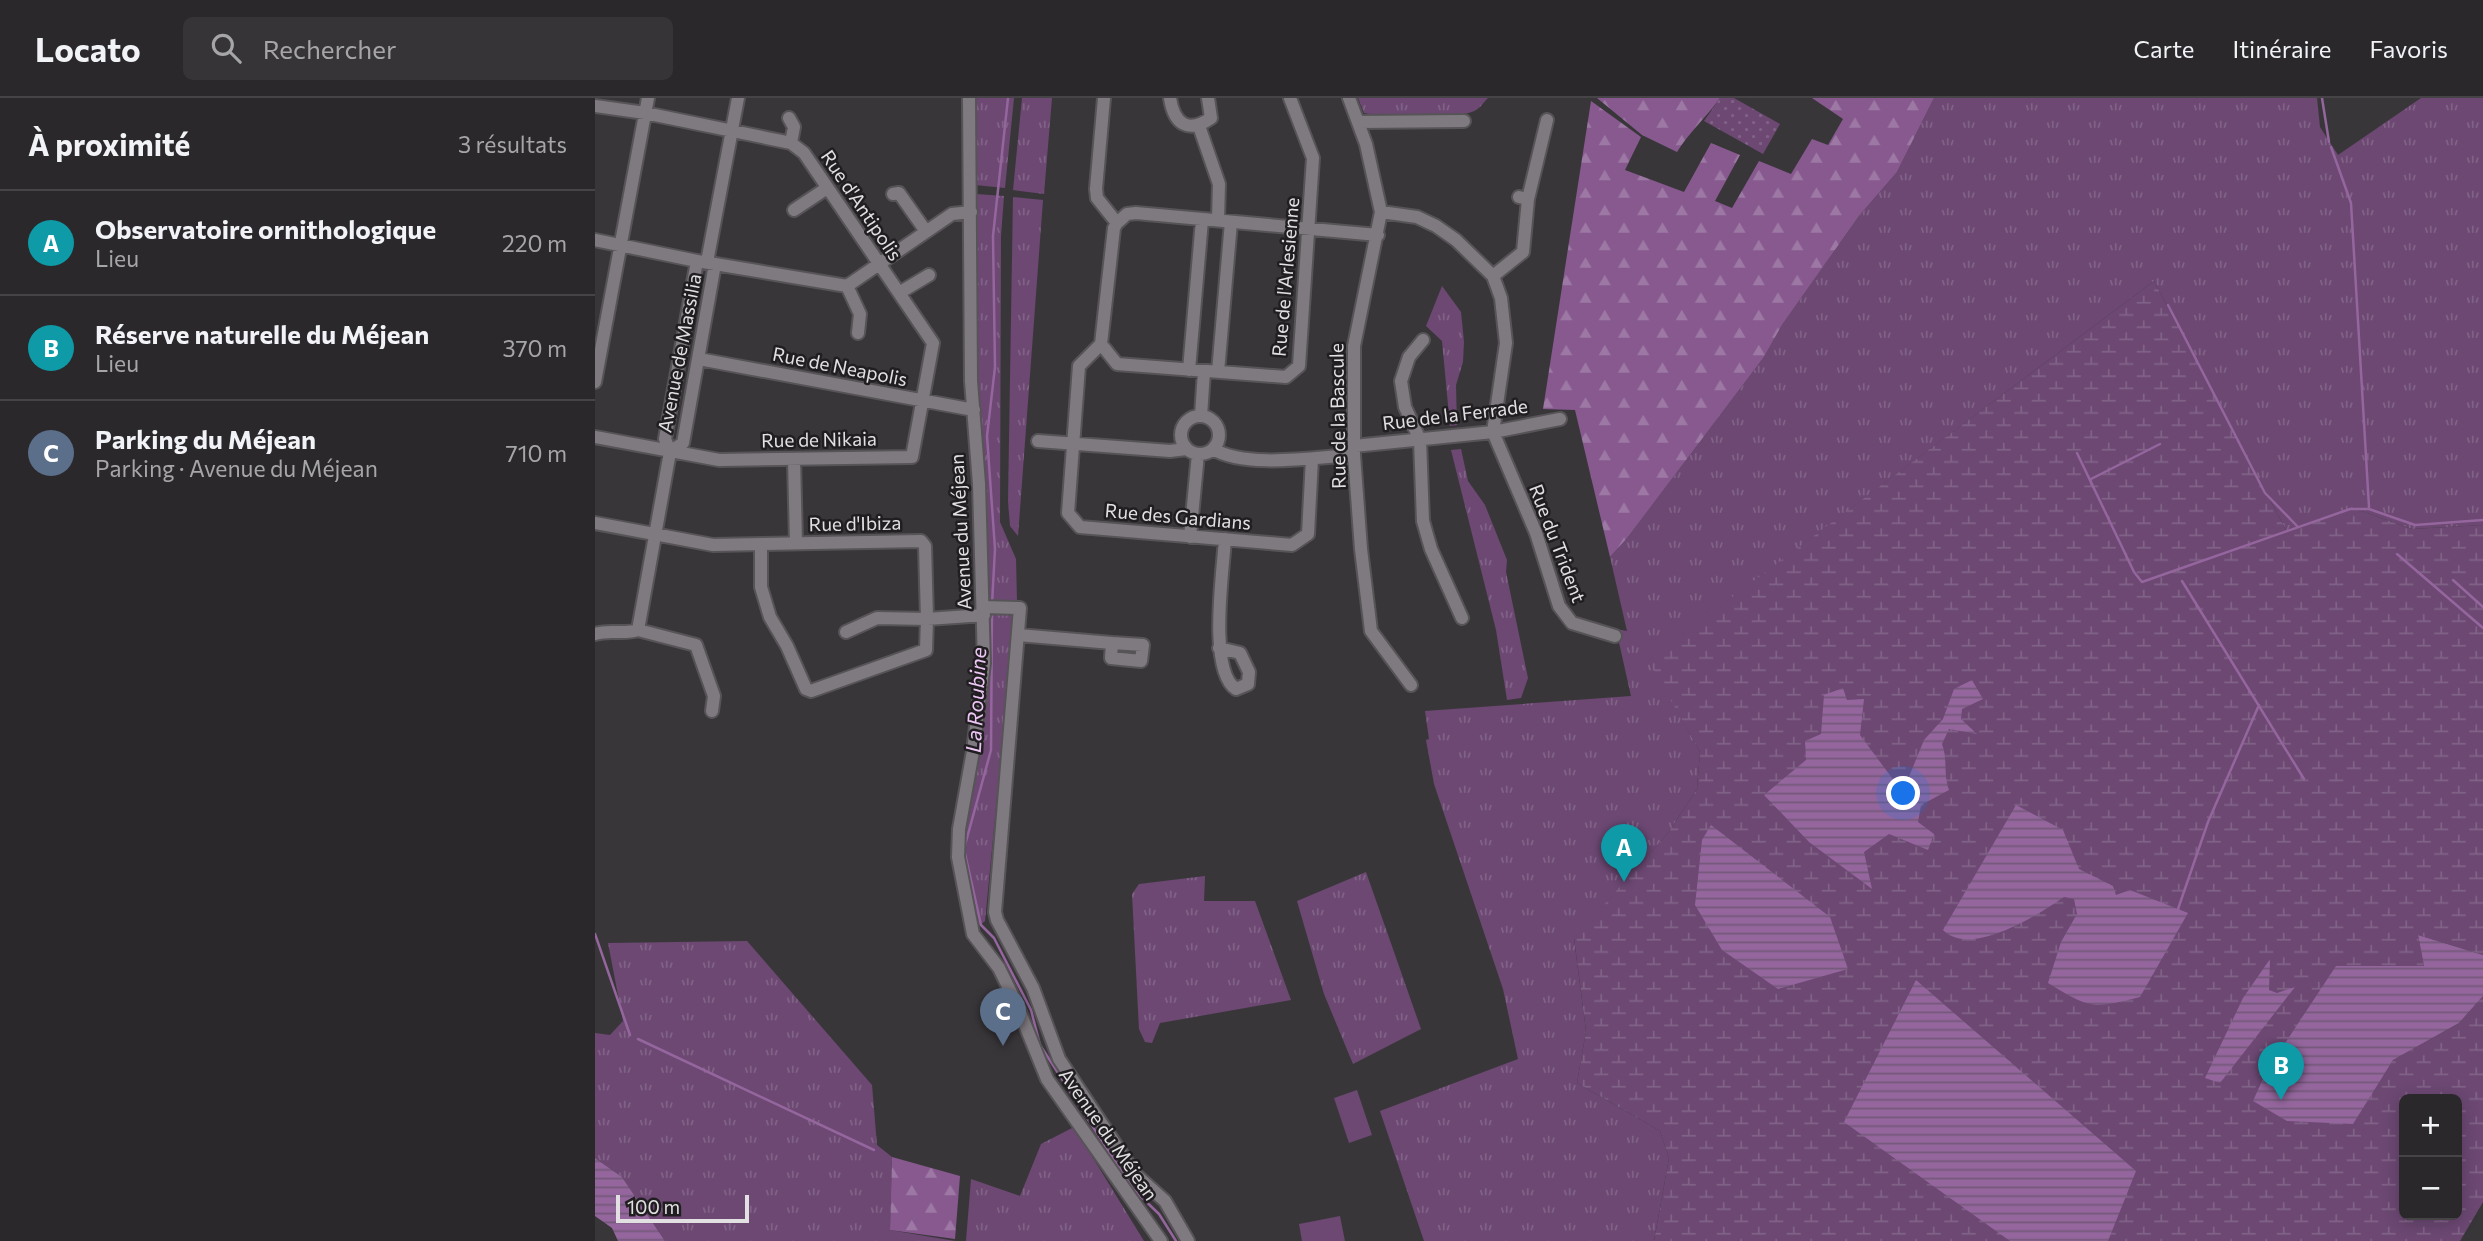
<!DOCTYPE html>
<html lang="fr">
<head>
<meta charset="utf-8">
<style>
	body { margin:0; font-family:Commissioner,sans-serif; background:#373438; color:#f1f3f6 }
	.controls { position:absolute; right:21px; bottom:21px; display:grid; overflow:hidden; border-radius:10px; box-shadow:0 4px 18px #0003 }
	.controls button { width:63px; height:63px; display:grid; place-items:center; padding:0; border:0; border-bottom:2px solid #474448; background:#2b282c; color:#f1f3f6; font:35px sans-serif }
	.scale { position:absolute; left:21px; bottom:18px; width:133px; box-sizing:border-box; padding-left:7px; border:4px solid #e3e0e3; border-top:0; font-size:19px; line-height:24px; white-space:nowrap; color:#e3e0e3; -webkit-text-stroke:5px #201e20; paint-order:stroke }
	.you { position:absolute; left:1309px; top:696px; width:24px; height:24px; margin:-18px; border:5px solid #fff; border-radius:50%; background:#1a73e8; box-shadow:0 0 0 10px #1a73e833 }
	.badge { display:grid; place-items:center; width:46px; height:46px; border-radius:50%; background:#95b2f1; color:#fff; font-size:23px; font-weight:700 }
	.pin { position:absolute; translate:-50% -58px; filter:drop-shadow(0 2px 4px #0008) }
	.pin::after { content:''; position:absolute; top:37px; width:24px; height:21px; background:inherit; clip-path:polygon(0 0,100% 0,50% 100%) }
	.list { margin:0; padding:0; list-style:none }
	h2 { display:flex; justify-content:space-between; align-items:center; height:91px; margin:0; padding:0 28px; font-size:30px }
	h2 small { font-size:23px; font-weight:400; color:#a6a6a9 }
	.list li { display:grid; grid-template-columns:46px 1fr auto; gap:21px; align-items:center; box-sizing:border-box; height:105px; padding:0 28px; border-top:2px solid #474448 }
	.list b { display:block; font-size:26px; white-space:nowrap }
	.list p { margin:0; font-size:23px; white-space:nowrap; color:#a6a6a9 }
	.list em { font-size:23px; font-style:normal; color:#a6a6a9 }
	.icon { flex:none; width:38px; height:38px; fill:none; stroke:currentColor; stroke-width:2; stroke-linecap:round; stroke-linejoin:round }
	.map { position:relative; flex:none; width:1888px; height:1143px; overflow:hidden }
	header { display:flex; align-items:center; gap:42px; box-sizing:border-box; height:98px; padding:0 35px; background:#2b282c; border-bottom:2px solid #474448 }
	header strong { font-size:33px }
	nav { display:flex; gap:38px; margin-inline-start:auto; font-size:24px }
	.search { width:490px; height:63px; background:#373438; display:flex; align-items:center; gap:18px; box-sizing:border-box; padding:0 24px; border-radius:10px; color:#a6a6a9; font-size:26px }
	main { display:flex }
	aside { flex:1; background:#2b282c }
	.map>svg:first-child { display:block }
	.grass { fill:url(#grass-tufts) }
	.forest { fill:url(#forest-firs) }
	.wetland { fill:url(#wetland-marsh); fill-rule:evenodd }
	.garden { fill:url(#garden-dots) }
	.pitch { fill:#6c4873 }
	.water { fill:url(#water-rules) }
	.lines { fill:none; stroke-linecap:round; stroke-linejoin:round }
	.stream { stroke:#94669d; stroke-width:2.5 }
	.minor-casing { stroke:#575457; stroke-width:16 }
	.minor { stroke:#7f7a80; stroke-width:12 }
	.labels { text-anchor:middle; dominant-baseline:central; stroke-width:5; stroke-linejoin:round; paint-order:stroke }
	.street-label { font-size:19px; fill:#e3e0e3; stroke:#201e20 }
	.water-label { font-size:21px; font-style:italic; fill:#eec7f6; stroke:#201e20 }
</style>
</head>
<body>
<header>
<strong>Locato</strong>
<div class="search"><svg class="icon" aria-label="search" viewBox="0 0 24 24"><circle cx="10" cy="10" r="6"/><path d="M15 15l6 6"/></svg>Rechercher</div>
<nav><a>Carte</a><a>Itinéraire</a><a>Favoris</a></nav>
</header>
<main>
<aside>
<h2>À proximité<small>3 résultats</small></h2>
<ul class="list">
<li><span class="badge" style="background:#0f9aa8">A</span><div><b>Observatoire ornithologique</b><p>Lieu</p></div><em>220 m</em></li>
<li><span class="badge" style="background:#0f9aa8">B</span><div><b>Réserve naturelle du Méjean</b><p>Lieu</p></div><em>370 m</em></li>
<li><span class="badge" style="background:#5c6f8a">C</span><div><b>Parking du Méjean</b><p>Parking · Avenue du Méjean</p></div><em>710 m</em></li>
</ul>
</aside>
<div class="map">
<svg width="1888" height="1143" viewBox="0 0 1888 1143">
	<defs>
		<pattern id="grass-tufts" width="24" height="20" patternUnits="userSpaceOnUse" patternTransform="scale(1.75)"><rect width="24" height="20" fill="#6c4873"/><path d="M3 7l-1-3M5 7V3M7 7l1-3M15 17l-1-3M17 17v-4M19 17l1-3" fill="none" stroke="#816287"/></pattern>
		<pattern id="forest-firs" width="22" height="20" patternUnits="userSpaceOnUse" patternTransform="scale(1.75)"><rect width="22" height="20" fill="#87598f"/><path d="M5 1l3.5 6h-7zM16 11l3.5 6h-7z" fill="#9d78a4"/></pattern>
		<pattern id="wetland-marsh" width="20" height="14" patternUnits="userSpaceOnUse" patternTransform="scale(1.75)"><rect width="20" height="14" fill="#6c4873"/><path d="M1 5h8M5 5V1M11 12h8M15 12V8" fill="none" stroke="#816287"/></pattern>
		<pattern id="garden-dots" width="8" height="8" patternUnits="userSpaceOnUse" patternTransform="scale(1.75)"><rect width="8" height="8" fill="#6c4873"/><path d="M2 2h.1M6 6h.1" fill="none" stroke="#816287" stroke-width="1.8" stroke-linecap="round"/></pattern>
		<pattern id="water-rules" width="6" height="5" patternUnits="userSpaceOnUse" patternTransform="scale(1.75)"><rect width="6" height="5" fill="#94669d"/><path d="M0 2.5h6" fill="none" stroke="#745879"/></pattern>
	</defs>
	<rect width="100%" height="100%" fill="#39363a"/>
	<!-- grass -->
	<path class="grass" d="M380 0H419L410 90 380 87Z
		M427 0H457L449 96 418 92Z
		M763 0H893C889 4 885 10 881 12 865 22 788 19 769 15Z
		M1339 0H1722L1725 29 1743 57 1826 0H1888V427L1817 431 1758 410 1692 434 1559 183 1054 562 1105 654 1102 691 1073 735 979 841 991 933 982 985 1065 1033 1074 1060 1059 1143H829L785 1013 923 961 908 891 839 686 831 642 834 641 830 613 1036 598 1021 531 1032 533 1015 459 1033 439 1169 259 1187 227 1264 118 1302 74Z
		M381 96 409 98 406 138 405 424 421 461 422 504H395L390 378 383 317Z
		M418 99 448 102 423 438 415 428 413 403Z
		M847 188 866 214 869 244 868 264 861 287 862 327 855 328 847 243 831 228Z
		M866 351 873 383 890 407 912 462 911 474 933 580 926 600 912 602 901 532 856 352Z
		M394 514H420L390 823 381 830 366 752Z
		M771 774 826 931 758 966 729 896 702 803Z
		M610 778 609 803H660L696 902 565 925 557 945 550 944 544 931 537 796 544 786Z
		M152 843 277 987 282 1047 297 1059 295 1132 360 1143H70L27 1079 0 1060V935L15 937 28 923 13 845Z
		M479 1029 549 1143H371L376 1081 425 1098 446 1046Z"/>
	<!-- forest -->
	<path class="forest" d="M1002 0H1125C1111 20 1094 34 1082 54L1047 37Z
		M1217 0H1339L1302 74 1264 118 1187 227 1169 259 1033 439 1015 459 980 312 948 311 996 3 1046 39 1030 72 1089 94 1116 45 1145 57 1120 103 1137 110 1164 63 1196 76 1217 41 1233 47 1248 21Z
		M297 1059 365 1078 360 1141 295 1132Z"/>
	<!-- wetland -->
	<path class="wetland" d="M1559 183 1692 434 1758 410 1817 431 1888 427V857L1823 837 1829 868 1779 990 1798 962 1864 925 1888 898V1104L1865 1143H1059L1074 1060 1065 1033 982 985 991 933 979 840 1073 735 1102 691 1105 654 1053 562ZM1809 1001H1862V1117H1809Z"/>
	<!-- garden -->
	<path class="garden" d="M1125 0H1139L1185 26 1168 56 1109 23Z"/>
	<!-- pitch -->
	<path class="pitch" d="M762 992 777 1037 754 1045 739 1000Z
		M745 1118 750 1143H707L704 1126Z"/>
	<!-- water -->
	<path class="water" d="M1377 582 1388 601 1367 611 1366 621 1382 636 1354 631 1347 646C1353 662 1348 675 1354 692L1326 707 1323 724 1339 736 1333 752 1294 736 1269 754 1277 791 1214 744 1169 697 1211 662 1210 643 1226 636 1229 597 1248 590 1252 602 1269 601 1265 637 1300 684 1311 686 1329 642 1348 621 1359 591Z
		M1421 707 1468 732 1484 771 1518 788 1521 797 1535 792 1593 815 1545 899C1497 911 1496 911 1453 885L1466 844 1482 816 1479 801 1469 799C1443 817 1375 860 1348 832Z
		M1116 727 1235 819 1253 871 1183 891 1127 852 1100 807 1107 742Z
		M1823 837 1888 857V898L1864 925 1798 962 1758 1026 1692 1023 1658 1003 1671 974 1741 868H1829Z
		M1675 861 1674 892 1682 895 1700 889 1625 985 1610 980 1648 900Z
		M1321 882 1541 1073 1513 1143H1415L1249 1024Z
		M0 1060 27 1079 70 1143H23L17 1130 0 1118Z"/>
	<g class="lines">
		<!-- stream -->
		<path class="stream" d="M1727 0 1734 44
			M1736 49 1756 105 1774 409
			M1573 207 1670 395 1702 428
			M1482 355 1539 474 1547 484 1755 411H1774L1820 427 1888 422
			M1496 381 1565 346
			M1802 456 1888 530
			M1858 482 1888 509
			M1587 483 1709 681
			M397 506 400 451 392 338 400 269 398 138 413 0
			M397 513 396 652 369 751 386 827 399 840 436 912 445 947 538 1091 564 1116 581 1143
			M1583 811 1613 724 1664 607
			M0 836 35 937
			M43 941 279 1052"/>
		<defs>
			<path id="minor" d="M374 0 376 283 384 386 389 565 378 653 364 731 363 759 378 836 404 870 422 907 452 981 566 1143
				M509 0 501 91 502 100 522 125 519 130 506 246 522 266 691 279 704 268 718 60 695 0
				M575 0C579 26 593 36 616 20L613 0
				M754 0 771 46 786 114 759 248V357L766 451 776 533 816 587
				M0 8 50 15 196 45 209 55 338 245 317 359 124 362 0 339
				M194 20 199 29 196 45
				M763 24 869 23
				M604 28 624 86 623 122
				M298 96 304 95 330 132
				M933 101 952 22
				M199 112 232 90
				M786 114 822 119 841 128 861 142 898 178 906 200 911 245 898 334 941 435 964 508 977 525 1020 538
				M522 125 532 116 541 115 783 137
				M0 142 102 163
				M112 164 143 0
				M120 166 252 188 357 116 376 114
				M898 178 928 154 933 101 924 99
				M252 188 265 216 263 235
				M304 195 334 177
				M828 242 814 259 806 283 810 309 825 342 828 423 836 451 867 520
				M506 246 484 268 473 415 485 429 697 447 713 436 717 361
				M104 261 379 312
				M594 272 607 122
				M623 274 636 124
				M0 284 53 0
				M606 318 609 273
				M586 337a19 19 0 1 1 38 0a19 19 0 1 1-38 0Z
				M443 343 575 353 591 351
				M759 348 898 334 965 321
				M618 351C652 371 721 359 759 357
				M199 361 201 445
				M0 425 118 447 326 443 330 448 332 521 389 517
				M595 439 603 356
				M166 446V489L175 519 192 548 211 591 216 593 331 552 332 521 282 520 251 534
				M388 509 425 510 400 814 402 822 438 890 464 961 540 1076 570 1103 593 1143
				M43 532 75 354 70 341 102 163 120 166 88 345 75 354
				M43 532 101 547 119 598 117 613
				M0 536C15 531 28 537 43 532
				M423 537 517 545 516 560 546 563 548 547 517 545
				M624 550 645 555 654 574 653 586 641 591C613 573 628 473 630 441"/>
		</defs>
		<!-- minor casing -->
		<use href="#minor" class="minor-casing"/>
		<!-- minor -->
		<use href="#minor" class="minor"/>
	</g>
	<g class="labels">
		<!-- street labels -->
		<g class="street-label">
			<text transform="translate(267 107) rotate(56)">Rue d'Antipolis</text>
			<text transform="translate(690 179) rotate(-85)">Rue de l'Arlesienne</text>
			<text transform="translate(84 255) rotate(-79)">Avenue de Massilia</text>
			<text transform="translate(245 268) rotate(11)">Rue de Neapolis</text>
			<text transform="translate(860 316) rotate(-7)">Rue de la Ferrade</text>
			<text transform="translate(742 318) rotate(-91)">Rue de la Bascule</text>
			<text transform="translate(224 341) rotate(-1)">Rue de Nikaia</text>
			<text transform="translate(583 418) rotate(5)">Rue des Gardians</text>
			<text transform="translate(260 425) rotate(-1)">Rue d'Ibiza</text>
			<text transform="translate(365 434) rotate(-93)">Avenue du Méjean</text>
			<text transform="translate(963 445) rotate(69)">Rue du Trident</text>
			<text transform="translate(514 1036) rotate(55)">Avenue du Méjean</text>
		</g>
		<!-- water labels -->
		<g class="water-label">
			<text transform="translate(380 602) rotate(-87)">La Roubine</text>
		</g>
	</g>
</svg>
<div class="controls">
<button>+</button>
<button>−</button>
</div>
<div class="scale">100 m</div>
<div class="you"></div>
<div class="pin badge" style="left:1029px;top:784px;background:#0f9aa8">A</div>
<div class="pin badge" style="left:1686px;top:1002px;background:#0f9aa8">B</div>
<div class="pin badge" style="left:408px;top:948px;background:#5c6f8a">C</div>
</div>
</main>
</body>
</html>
